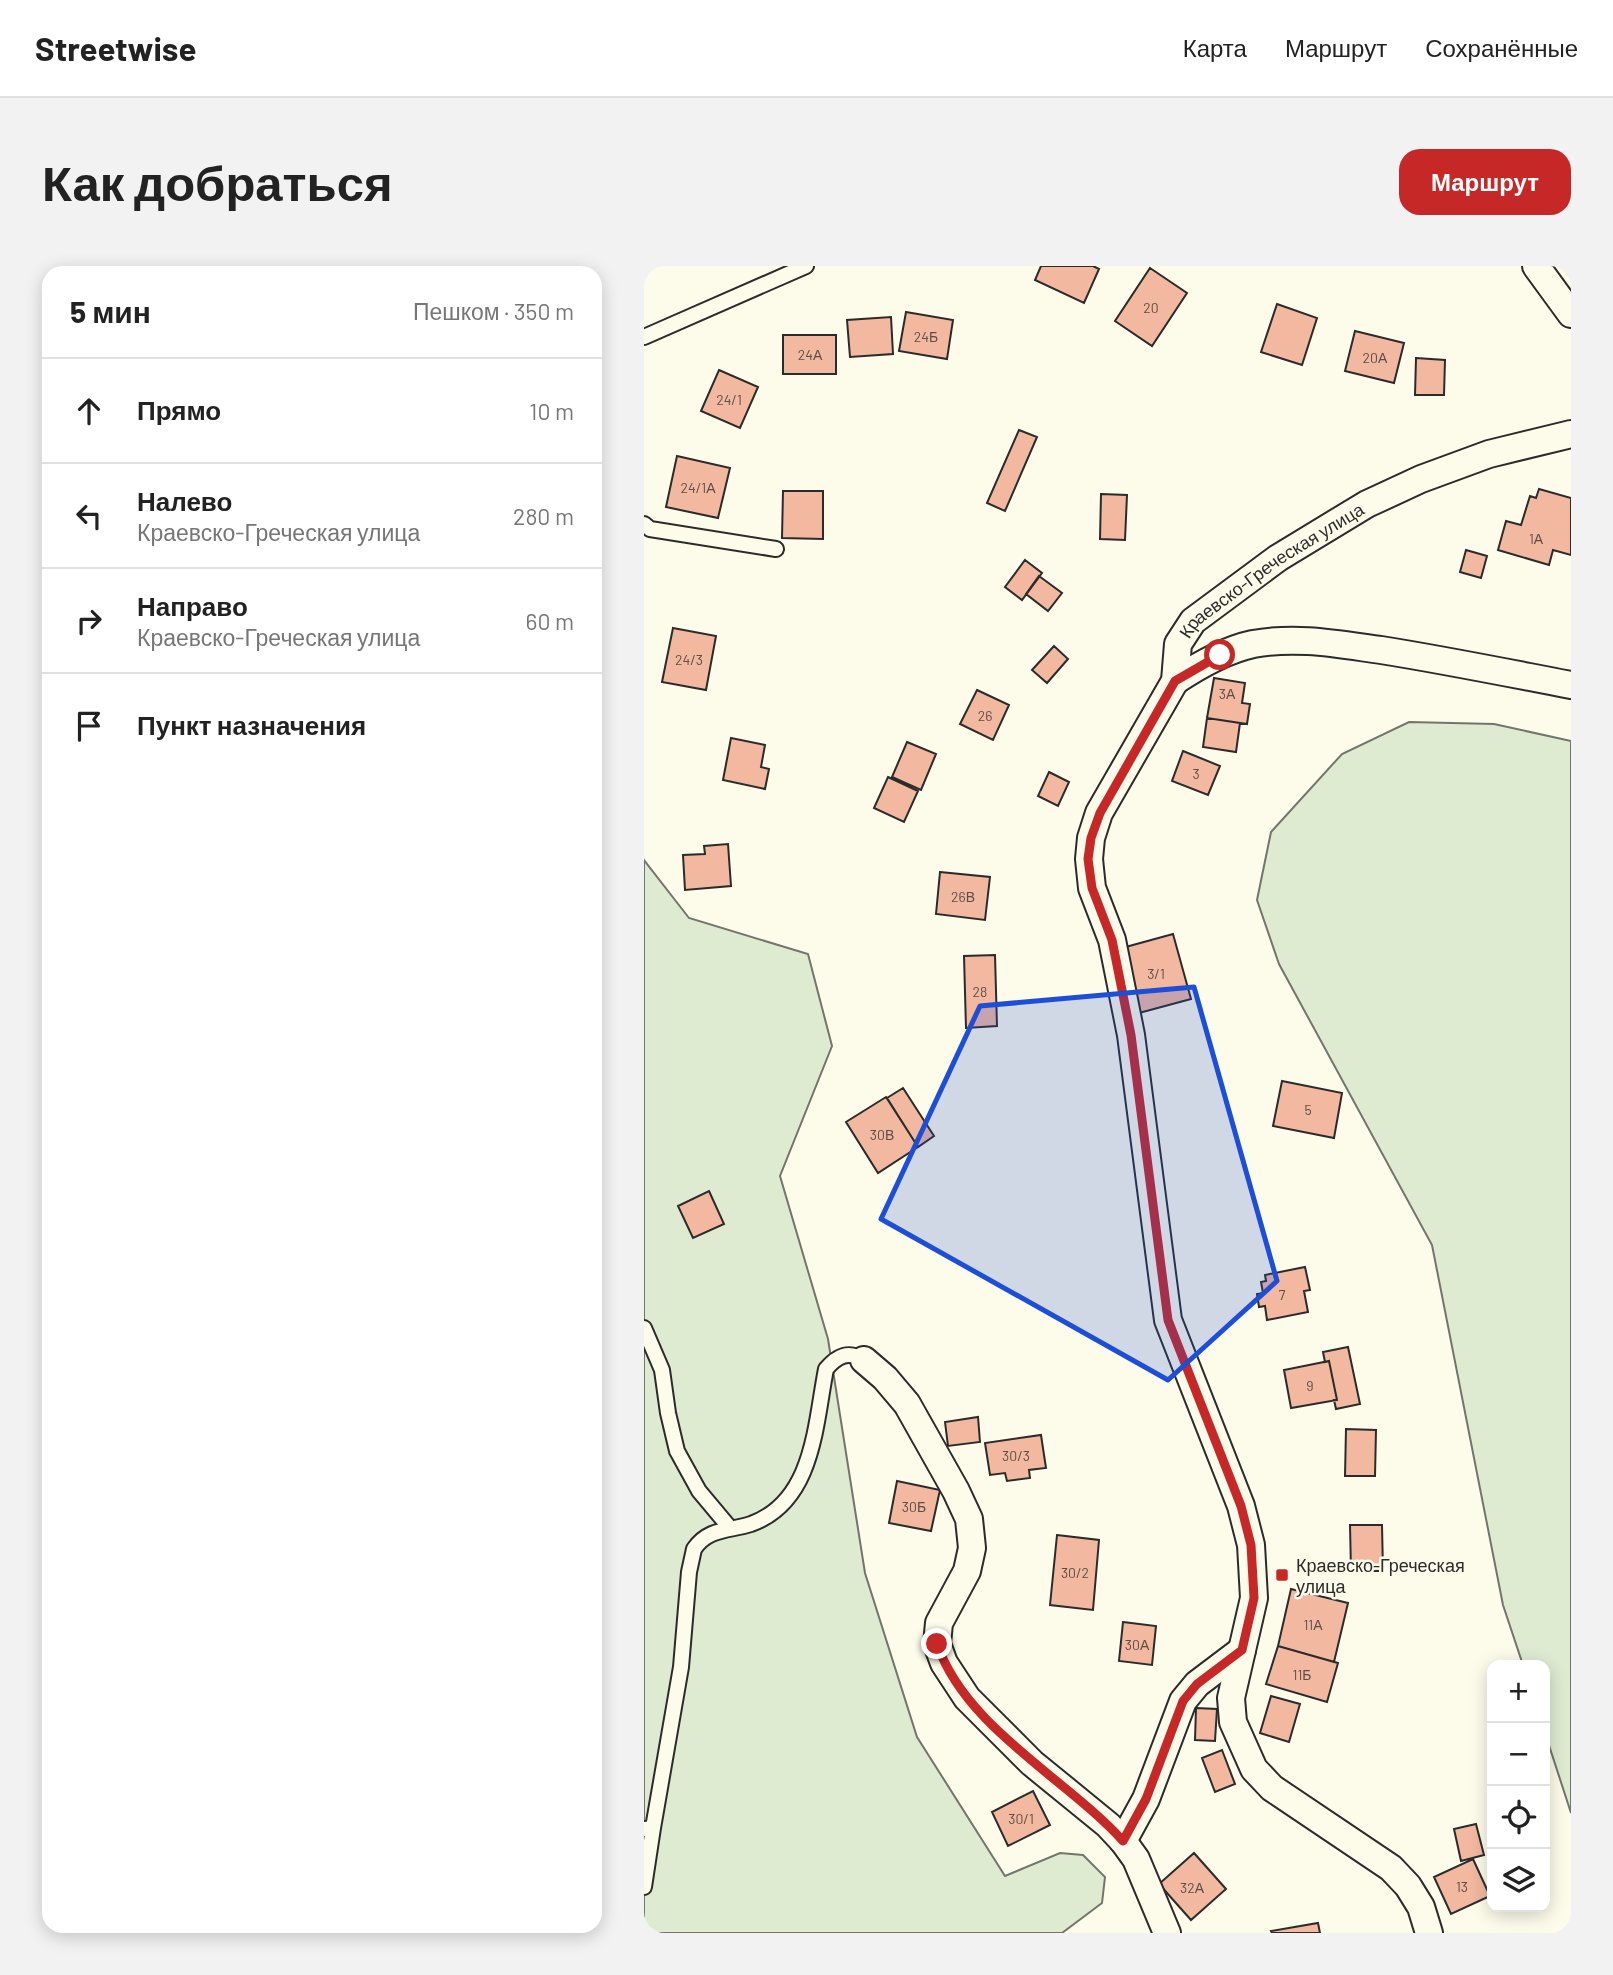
<!DOCTYPE html>
<html lang="ru">
<head>
<meta charset="utf-8">
<style>
	body { margin:0; font-family:Barlow,sans-serif; background:#f2f2f2; color:#222 }
	.controls { position:absolute; right:21px; bottom:21px; display:grid; overflow:hidden; border-radius:14px; box-shadow:0 4px 18px #0003 }
	.controls button { width:63px; height:63px; display:grid; place-items:center; padding:0; border:0; border-bottom:2px solid #e0e0e0; background:#fff; color:#222; font:35px sans-serif }
	.stop { position:absolute; width:21px; height:21px; margin:-16px; border:5px solid #c62828; border-radius:50%; background:#fff }
	.stop.end { background:#c62828; border-color:#fff; box-shadow:0 2px 7px #0008 }
	.list { margin:0; padding:0; list-style:none }
	h2 { display:flex; justify-content:space-between; align-items:center; height:91px; margin:0; padding:0 28px; font-size:30px }
	h2 small { font-size:23px; font-weight:400; color:#767676 }
	.list li { display:grid; grid-template-columns:46px 1fr auto; gap:21px; align-items:center; box-sizing:border-box; height:105px; padding:0 28px; border-top:2px solid #e0e0e0 }
	.list b { display:block; font-size:26px; white-space:nowrap }
	.list p { margin:0; font-size:23px; white-space:nowrap; color:#767676 }
	.list em { font-size:23px; font-style:normal; color:#767676 }
	.icon { flex:none; width:38px; height:38px; fill:none; stroke:currentColor; stroke-width:2; stroke-linecap:round; stroke-linejoin:round }
	.map { position:relative; flex:none; width:927px; height:1667px; overflow:hidden; border-radius:21px }
	header { display:flex; align-items:center; gap:42px; box-sizing:border-box; height:98px; padding:0 35px; background:#fff; border-bottom:2px solid #e0e0e0 }
	header strong { font-size:33px }
	nav { display:flex; gap:38px; margin-inline-start:auto; font-size:24px }
	.intro { display:flex; align-items:center; justify-content:space-between; box-sizing:border-box; height:168px; padding:0 42px }
	h1 { margin:0; font-size:49px }
	.button { padding:18px 32px; border-radius:21px; background:#c62828; color:#fff; font-size:24px; font-weight:700 }
	main { display:flex; gap:42px; padding:0 42px }
	aside { flex:1; background:#fff; border-radius:21px; box-shadow:0 4px 18px #0003 }
	.map>svg:first-child { display:block }
	.green { fill:#deebd1; stroke:#74746e; stroke-width:2 }
	.building { fill:#f2b8a0; stroke:#2b2b2b; stroke-width:2 }
	.lines { fill:none; stroke-linecap:round; stroke-linejoin:round }
	.service-casing { stroke:#2b2b2b; stroke-width:18 }
	.minor-casing { stroke:#2b2b2b; stroke-width:30 }
	.service { stroke:#fdfbea; stroke-width:14 }
	.minor { stroke:#fdfbea; stroke-width:26 }
	.route { stroke:#c62828; stroke-width:9 }
	.marked { fill:#1d4ed8; fill-opacity:0.2; stroke:#1d4ed8; stroke-width:5; stroke-linejoin:round }
	.poi-dot { fill:#c62828; stroke:#fdfbea; stroke-width:2.5 }
	.labels { text-anchor:middle; dominant-baseline:central; stroke-width:5; stroke-linejoin:round; paint-order:stroke }
	.number-label { font-size:14px; fill:#5d4e48 }
	.street-label { font-size:18px; fill:#2b2b2b; stroke:#fdfbea }
	.poi-label { font-size:18px; fill:#2b2b2b; stroke:#fdfbea; text-anchor:start }
</style>
</head>
<body>
<header>
<strong>Streetwise</strong>
<nav><a>Карта</a><a>Маршрут</a><a>Сохранённые</a></nav>
</header>
<div class="intro"><h1>Как добраться</h1><a class="button">Маршрут</a></div>
<main>
<aside>
<h2>5 мин<small>Пешком · 350 m</small></h2>
<ul class="list">
<li><svg class="icon" aria-label="ahead" viewBox="0 0 24 24"><path d="M12 20V5M6 11l6-6 6 6"/></svg><div><b>Прямо</b></div><em>10 m</em></li>
<li><svg class="icon" aria-label="left" viewBox="0 0 24 24"><path d="M17 20v-9H6M10 6l-5 5 5 5"/></svg><div><b>Налево</b><p>Краевско-Греческая улица</p></div><em>280 m</em></li>
<li><svg class="icon" aria-label="right" viewBox="0 0 24 24"><path d="M7 20v-9h11M14 6l5 5-5 5"/></svg><div><b>Направо</b><p>Краевско-Греческая улица</p></div><em>60 m</em></li>
<li><svg class="icon" aria-label="arrive" viewBox="0 0 24 24"><path d="M6 21V4h12l-3 4 3 4H6"/></svg><div><b>Пункт назначения</b></div></li>
</ul>
</aside>
<div class="map">
<svg width="927" height="1667" viewBox="0 0 927 1667">
	<rect width="100%" height="100%" fill="#fdfbea"/>
	<!-- green -->
	<path class="green" d="M765 456 850 458 927 475V1547L901 1467V1399H879L859 1339 788 979 635 698 613 634 627 566 698 488Z
		M0 594 45 652 164 688 188 780 136 910 184 1073 221 1307 273 1471 361 1610 416 1587 439 1589 461 1611 458 1637 418 1667H0Z"/>
	<!-- building -->
	<path class="building" d="M397 0H449L455 3 440 37 391 14Z
		M506 2 543 27 508 80 471 55Z
		M633 38 673 52 658 99 617 86Z
		M262 46 309 54 303 93 255 85Z
		M247 51 249 88 206 91 203 54Z
		M711 65 760 77 750 117 701 105Z
		M139 69H192V108H139Z
		M772 92 801 94 800 129H771Z
		M75 104 114 121 96 162 57 145Z
		M375 164 393 171 361 245 343 237Z
		M33 190 86 202 74 252 22 241Z
		M895 223 927 232V289L909 284 905 299 854 284 862 255 877 259 886 230 892 232Z
		M139 225H179V273L138 272Z
		M457 228 483 229 481 274 456 273Z
		M822 284 843 290 837 312 816 306Z
		M381 294 398 307 378 334 361 321Z
		M395 310 418 327 404 345 382 328Z
		M29 362 72 370 62 424 18 416Z
		M410 380 424 393 403 417 388 404Z
		M570 412 601 417 598 437 606 438 603 458 563 452Z
		M333 424 365 439 349 474 316 458Z
		M563 452 596 457 592 486 559 481Z
		M87 472 121 479 117 501 125 503 121 523 79 514Z
		M263 476 292 488 277 524 248 511Z
		M539 485 576 500 564 529 528 515Z
		M405 506 425 516 414 540 394 530Z
		M244 511 274 525 260 556 230 542Z
		M84 578 87 620 41 624 39 589 61 588 60 580Z
		M296 606 346 611 341 654 292 648Z
		M529 668 547 733 495 747 478 682Z
		M351 689 353 760 322 762 320 690Z
		M638 815 698 827 690 872 629 860Z
		M259 822 290 870 274 881 243 832Z
		M242 831 274 881 234 907 202 856Z
		M65 925 80 958 49 972 34 940Z
		M661 1001 666 1024 660 1025 664 1046 623 1054 621 1040 615 1041 613 1028 619 1027 617 1016 622 1015 621 1009Z
		M704 1081 716 1138 692 1143 690 1134H693L685 1095 681 1096 679 1086Z
		M685 1095 693 1134 647 1142 640 1104Z
		M334 1151 336 1176 304 1180 301 1156Z
		M702 1163 732 1164 731 1210H701Z
		M397 1169 402 1202 385 1204 386 1212 363 1215 361 1207 346 1209 341 1177Z
		M253 1215 296 1224 287 1265 245 1257Z
		M706 1259H738L739 1305H707Z
		M413 1269 455 1274 449 1344 406 1339Z
		M647 1323 704 1337 690 1396 634 1380Z
		M479 1356 512 1360 508 1399 475 1395Z
		M634 1380 694 1397 683 1436 622 1418Z
		M627 1430 656 1438 645 1476 616 1467Z
		M552 1442 573 1443 571 1475 551 1474Z
		M578 1484 591 1518 571 1526 558 1492Z
		M389 1525 406 1559 364 1580 348 1546Z
		M832 1558 840 1589 817 1595 810 1563Z
		M550 1587 582 1623 547 1654 515 1618Z
		M829 1593 846 1630 807 1648 790 1611Z
		M674 1657 676 1667H628L627 1665Z"/>
	<g class="lines">
		<defs>
			<path id="service" d="M0 71 162 0
				M0 258 6 263 132 283
				M0 1062 18 1104 24 1147 33 1185 55 1225 86 1262
				M0 1563 9 1562 37 1401 45 1306 50 1283C64 1262 85 1265 107 1258 170 1235 171 1159 182 1103 193 1090 204 1084 220 1094
				M0 1621 9 1562"/>
			<g id="minor">
				<path d="M892 0 927 48"/>
				<path d="M531 415C555 399 581 384 609 378 653 370 693 378 737 384 800 394 864 407 927 419"/>
				<path d="M220 1094 241 1112 263 1138 312 1225 325 1253 328 1282 323 1305 295 1357 293 1378 300 1397 323 1432 388 1497 464 1559 479 1575 492 1593 523 1667"/>
				<path d="M479 1575 502 1533 539 1435 553 1418 598 1384"/>
				<path id="s1" d="M785 1667 777 1641 764 1620 747 1602 628 1522 610 1503 589 1456 587 1432 610 1332 607 1279 597 1240 524 1054 487 769 468 674 448 622 445 593 447 572 455 547 531 415 534 378 549 355 634 292 723 238 777 213 845 188 927 168"/>
			</g>
		</defs>
		<!-- service casing -->
		<use href="#service" class="service-casing"/>
		<!-- minor casing -->
		<use href="#minor" class="minor-casing"/>
		<!-- service -->
		<use href="#service" class="service"/>
		<!-- minor -->
		<use href="#minor" class="minor"/>
	</g>
	<g class="lines">
		<!-- route -->
		<path class="route" d="M293 1378C322 1462 422 1512 479 1575L502 1533 539 1435 553 1418 598 1384 610 1332 607 1279 597 1240 524 1054 487 769 468 674 448 622 444 593 447 572 456 547 531 415 576 389"/>
	</g>
	<!-- marked area -->
	<path class="marked" d="M550 721 633 1015 524 1114 237 953 336 740Z"/>
	<!-- markers -->
	<rect class="poi-dot" x="631" y="1302" width="14" height="14" rx="3.5"/>
	<g class="labels">
		<!-- number labels -->
		<g class="number-label">
			<text x="507" y="41">20</text>
			<text x="282" y="70">24Б</text>
			<text x="166" y="88">24А</text>
			<text x="731" y="91">20А</text>
			<text x="85" y="133">24/1</text>
			<text x="54" y="221">24/1А</text>
			<text x="892" y="272">1А</text>
			<text x="45" y="393">24/3</text>
			<text x="583" y="427">3А</text>
			<text x="341" y="449">26</text>
			<text x="552" y="507">3</text>
			<text x="319" y="630">26В</text>
			<text x="512" y="707">3/1</text>
			<text x="336" y="725">28</text>
			<text x="664" y="843">5</text>
			<text x="238" y="868">30В</text>
			<text x="638" y="1028">7</text>
			<text x="666" y="1119">9</text>
			<text x="372" y="1189">30/3</text>
			<text x="270" y="1240">30Б</text>
			<text x="431" y="1306">30/2</text>
			<text x="669" y="1358">11А</text>
			<text x="493" y="1378">30А</text>
			<text x="658" y="1408">11Б</text>
			<text x="377" y="1552">30/1</text>
			<text x="818" y="1620">13</text>
			<text x="548" y="1621">32А</text>
		</g>
		<!-- street labels -->
		<g class="street-label">
			<text stroke="none"><textPath href="#s1" startOffset="1544">Краевско-Греческая улица</textPath></text>
		</g>
		<!-- poi labels -->
		<g class="poi-label">
			<text x="652" y="1299">Краевско-Греческая<tspan x="652" dy="21">улица</tspan></text>
		</g>
	</g>
</svg>
<div class="controls">
<button>+</button>
<button>−</button>
<button><svg class="icon" aria-label="locate" viewBox="0 0 24 24"><circle cx="12" cy="12" r="6"/><path d="M12 2v4M12 18v4M2 12h4M18 12h4"/></svg></button>
<button><svg class="icon" aria-label="layers" viewBox="0 0 24 24"><path d="M12 4l9 5-9 5-9-5zM3 14l9 5 9-5"/></svg></button>
</div>
<div class="stop" style="left:576px;top:389px"></div>
<div class="stop end" style="left:293px;top:1378px"></div>
</div>
</main>
</body>
</html>
